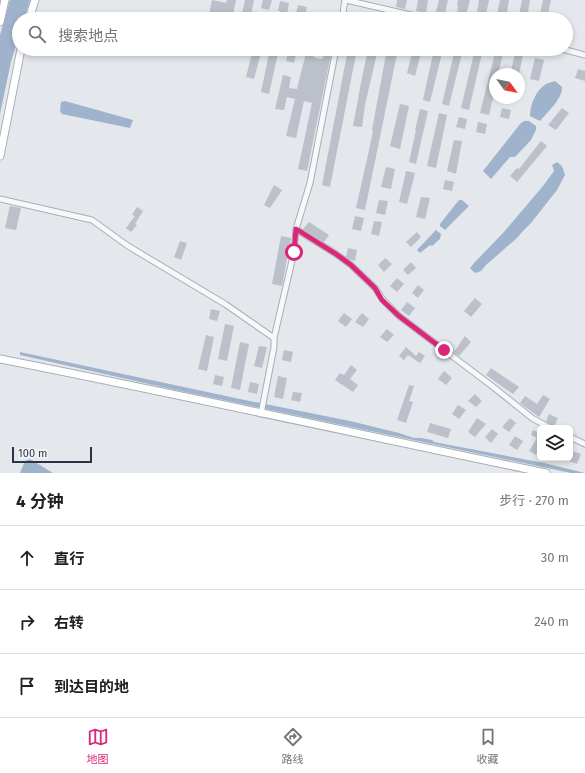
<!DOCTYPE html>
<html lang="zh">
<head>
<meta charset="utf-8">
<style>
	body { margin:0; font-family:"Fira Sans","Noto Sans SC",sans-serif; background:#f6f6f6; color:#202124 }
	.controls { position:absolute; right:12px; bottom:12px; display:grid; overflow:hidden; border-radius:6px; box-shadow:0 2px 6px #0003 }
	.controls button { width:36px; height:36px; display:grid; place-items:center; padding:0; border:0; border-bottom:1px solid #e0e0e0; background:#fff; color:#202124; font:20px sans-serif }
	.compass { position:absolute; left:489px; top:68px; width:36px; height:36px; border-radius:50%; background:#fff; box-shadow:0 2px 6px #0003; rotate:123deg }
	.scale { position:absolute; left:12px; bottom:10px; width:80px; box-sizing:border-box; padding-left:4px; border:2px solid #2b3445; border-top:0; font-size:11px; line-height:14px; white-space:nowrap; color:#2b3445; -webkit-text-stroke:3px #f4f6f9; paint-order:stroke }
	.stop { position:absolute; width:12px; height:12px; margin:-9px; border:3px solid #db2777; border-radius:50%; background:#fff }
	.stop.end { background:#db2777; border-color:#fff; box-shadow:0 1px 4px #0008 }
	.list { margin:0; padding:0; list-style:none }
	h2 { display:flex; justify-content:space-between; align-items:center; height:52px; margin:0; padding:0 16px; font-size:17px }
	h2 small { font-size:13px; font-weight:400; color:#757577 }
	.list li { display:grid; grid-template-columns:26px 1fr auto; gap:12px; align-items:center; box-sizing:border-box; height:64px; padding:0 16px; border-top:1px solid #e0e0e0 }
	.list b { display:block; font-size:15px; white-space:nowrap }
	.list em { font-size:13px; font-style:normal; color:#757577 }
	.icon { flex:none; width:22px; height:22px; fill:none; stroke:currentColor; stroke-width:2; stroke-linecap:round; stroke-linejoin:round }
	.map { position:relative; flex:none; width:585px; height:473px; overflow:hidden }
	.search { position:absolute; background:#fff; box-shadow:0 2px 6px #0003; left:12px; right:12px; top:12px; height:44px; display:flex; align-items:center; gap:10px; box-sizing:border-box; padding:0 14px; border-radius:22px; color:#757577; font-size:15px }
	.sheet { height:244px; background:#fff }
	nav { display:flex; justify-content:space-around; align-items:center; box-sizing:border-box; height:56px; border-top:1px solid #e0e0e0; background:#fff; font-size:11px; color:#757577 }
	nav a { display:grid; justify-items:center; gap:2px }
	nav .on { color:#db2777 }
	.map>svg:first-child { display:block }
	.water { fill:#9fb4cc }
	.building { fill:#bbc0ca }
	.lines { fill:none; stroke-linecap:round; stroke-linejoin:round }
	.street-casing { stroke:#a9aeb7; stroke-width:7 }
	.secondary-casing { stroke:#a9aeb7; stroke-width:9 }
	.street { stroke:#f7f8fa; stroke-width:5 }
	.secondary { stroke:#fff; stroke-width:7 }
	.route { stroke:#db2777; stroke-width:5 }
</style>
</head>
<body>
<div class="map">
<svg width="585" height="473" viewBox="0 0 585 473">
	<rect width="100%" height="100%" fill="#e4e7ec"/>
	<!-- water -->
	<path class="water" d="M10 0H30L24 19H19V35L11 62 0 114V35Z
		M555 81 562 87C563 98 547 113 540 121L530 116C530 105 536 90 546 84 548 83 552 82 555 81Z
		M65 101 133 120 130 128 62 114 60 111 61 102Z
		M524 121H529L536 126V130L531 140 515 157H510L491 179 483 171 520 124Z
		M557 162 562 166 565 175 557 190 531 223 523 231 517 238 486 265 481 271 475 273 470 268 474 263 503 233 543 186 554 171 552 165Z
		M459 200H462L469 206 445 230 440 226V224Z
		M436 230 441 234 440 239 432 246 430 245 420 253 417 250Z
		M20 352 240 399 350 421 399 433 414 438H421L432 440 434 442 544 463 585 473H571L171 389 20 355Z
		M30 459 53 473H20L25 461Z"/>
	<!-- building -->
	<path class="building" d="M212 0 226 3 227 0H236L232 19H208Z
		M245 0H254L250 19H241Z
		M263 0H272L269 10 261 8Z
		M397 0H407L405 9 396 7Z
		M418 0H428L426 13 416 11Z
		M439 0H448L444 17 435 15Z
		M458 0H470L465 19H456L458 7 457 6Z
		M479 0H489L485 19H476Z
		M500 0H509L506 19H496Z
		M522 0H530L527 19H518Z
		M543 0H551L547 19H539Z
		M280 1 289 3 286 19H278L280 11H278Z
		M298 5 307 7 304 19H295Z
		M253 49H262L254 79 246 77Z
		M270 49H279L269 94 261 92Z
		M289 49H297L294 63 286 61Z
		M307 49H315L313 57 321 59 323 58 325 49H332L307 171 298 169 312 103 304 101 296 138 286 136 295 99 287 97 284 110 275 109 283 75 291 77 289 88 297 89Z
		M348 49H357L330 187 322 185Z
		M368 49H378L365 105 362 127 353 126 361 83Z
		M387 49H398L365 210 356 208 371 141 373 130H372Z
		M413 49H422L415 76 407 73Z
		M434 49H443L430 102 423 100Z
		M455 49H463L449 106 442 104Z
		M475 49H483L469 110 461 108Z
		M496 49 504 50 498 74H495V89L489 115 480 113Z
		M515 54 523 55 519 74H510Z
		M535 58 544 60 539 81 530 79Z
		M578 69 585 71V81L575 78Z
		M400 104 409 106 400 149 390 146Z
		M502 108 511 110 509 119 500 117Z
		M562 108 569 113 556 130 548 125Z
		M420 109 428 111 416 164 409 162 416 130H415Z
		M439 113 447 115 436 168 427 166Z
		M459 117 467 119 465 129 456 127Z
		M478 122 487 124 485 134 476 132Z
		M454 140 462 141 456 174 447 171Z
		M541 141 547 146 517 182 510 176 517 168 519 169Z
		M386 167 395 169 391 189 381 187Z
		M406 171 415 173 407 204 399 202Z
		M445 180 454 182 452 191 443 189Z
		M274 185 282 190 270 208 264 205Z
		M421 197 430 198 425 219 416 217Z
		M379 200 388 201 385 215 376 213Z
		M10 206 21 208 16 230 5 228Z
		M137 207 143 211 135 224 137 225 131 232 126 228 135 216 132 215Z
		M355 216 364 218 361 231 352 229Z
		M374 221 382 222 379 236 371 234Z
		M309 222 329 235 324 242 303 229Z
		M417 232 421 237 411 247 406 242Z
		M281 236 291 238 282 286 272 284Z
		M180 241 187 243 181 260 174 257Z
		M348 248 357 250 355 261 351 260 346 257Z
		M385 258 392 264 384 272 378 265Z
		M411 262 416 268 408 275 403 270Z
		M397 278 404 284 397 292 390 286Z
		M418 285 424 290 418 298 412 293Z
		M475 298 482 304 471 317 464 311Z
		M407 302 415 308 409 316 401 310Z
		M211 309 220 311 217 321 209 319Z
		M344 313 352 319 346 327 338 321Z
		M362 313 369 319 363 327 355 322Z
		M225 324 234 326 227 361 218 359Z
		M387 329 394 335 387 342 380 337Z
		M206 335 214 337 207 371 198 369Z
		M465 336 471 342 459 356 454 352Z
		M240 342 249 344 240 390 231 388Z
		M259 346 267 347 262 368 254 366Z
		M406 347 416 356 419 352 425 356 420 363 408 355 404 360 399 356Z
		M284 350 293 352 291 362 282 360Z
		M351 365 357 370 350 379 358 385 353 392 335 380 340 373 344 375Z
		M491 368 519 387 513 394 486 375Z
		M444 371 452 378 446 385 438 379Z
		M215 375 224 377 222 386 213 384Z
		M278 376 287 378 283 399 274 397Z
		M250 382 259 384 257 394 248 392Z
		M409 385 414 386 409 401 413 402 406 423 397 420Z
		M293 392 302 393 300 402 291 400Z
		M475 394 482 401 476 407 468 401Z
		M543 395 550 399 539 417 520 403 525 396 537 404Z
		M458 405 466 410 459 419 452 414Z
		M549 414 558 418 554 427 546 421Z
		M477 418 486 424 475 437 468 432Z
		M510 418 516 423 509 432 502 427Z
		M430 423 451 429 448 438 427 432Z
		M492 429 498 434 491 443 485 437Z
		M533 430 540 433V449L536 455 529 451 537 438 531 435Z
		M515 436 523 441 517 450 509 445Z
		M572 451 581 454 577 464 569 461Z"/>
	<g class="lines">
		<defs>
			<path id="street" d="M346 0 428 19
				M342 19 345 0
				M562 49 585 55
				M0 199 92 220 128 246 225 304 274 338
				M296 229 336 254 351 265 375 288 383 300 399 316 492 386 532 418 550 428
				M261 414 274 347V338L294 252 296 229 310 183 336 49
				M570 437 585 444"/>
			<path id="secondary" d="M29 19 35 0
				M0 22 5 0
				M0 156 21 49
				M0 359C182 395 364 435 546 473"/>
		</defs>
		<!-- street casing -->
		<use href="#street" class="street-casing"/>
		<!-- secondary casing -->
		<use href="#secondary" class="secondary-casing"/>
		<!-- street -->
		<use href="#street" class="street"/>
		<!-- secondary -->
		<use href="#secondary" class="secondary"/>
	</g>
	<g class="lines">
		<!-- route -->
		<path class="route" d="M294 252 296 229 336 254 351 265 375 288 382 300 399 316 444 350"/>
	</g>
</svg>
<div class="controls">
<button><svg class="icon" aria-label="layers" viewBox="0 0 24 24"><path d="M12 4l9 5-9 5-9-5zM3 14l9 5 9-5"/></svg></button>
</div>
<svg class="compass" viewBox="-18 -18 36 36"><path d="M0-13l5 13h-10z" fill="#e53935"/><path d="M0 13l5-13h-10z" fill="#757577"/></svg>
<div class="scale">100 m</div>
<div class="stop" style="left:294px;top:252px"></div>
<div class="stop end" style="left:444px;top:350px"></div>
<div class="search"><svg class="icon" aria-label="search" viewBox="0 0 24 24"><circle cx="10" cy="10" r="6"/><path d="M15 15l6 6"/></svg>搜索地点</div>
</div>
<section class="sheet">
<h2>4 分钟<small>步行 · 270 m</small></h2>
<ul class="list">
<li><svg class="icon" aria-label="ahead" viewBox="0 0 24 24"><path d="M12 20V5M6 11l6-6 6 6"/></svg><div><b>直行</b></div><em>30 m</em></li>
<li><svg class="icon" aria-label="right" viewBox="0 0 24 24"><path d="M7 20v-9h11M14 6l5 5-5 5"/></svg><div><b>右转</b></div><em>240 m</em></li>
<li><svg class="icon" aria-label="arrive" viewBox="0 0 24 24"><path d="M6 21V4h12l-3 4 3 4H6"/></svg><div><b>到达目的地</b></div></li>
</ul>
</section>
<nav>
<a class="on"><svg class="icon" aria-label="map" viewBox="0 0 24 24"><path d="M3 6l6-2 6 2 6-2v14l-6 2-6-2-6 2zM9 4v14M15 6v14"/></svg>地图</a>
<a><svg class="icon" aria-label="directions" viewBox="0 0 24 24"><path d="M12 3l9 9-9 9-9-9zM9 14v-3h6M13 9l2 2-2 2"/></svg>路线</a>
<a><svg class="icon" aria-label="saved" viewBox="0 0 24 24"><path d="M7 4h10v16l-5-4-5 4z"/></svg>收藏</a>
</nav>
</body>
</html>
